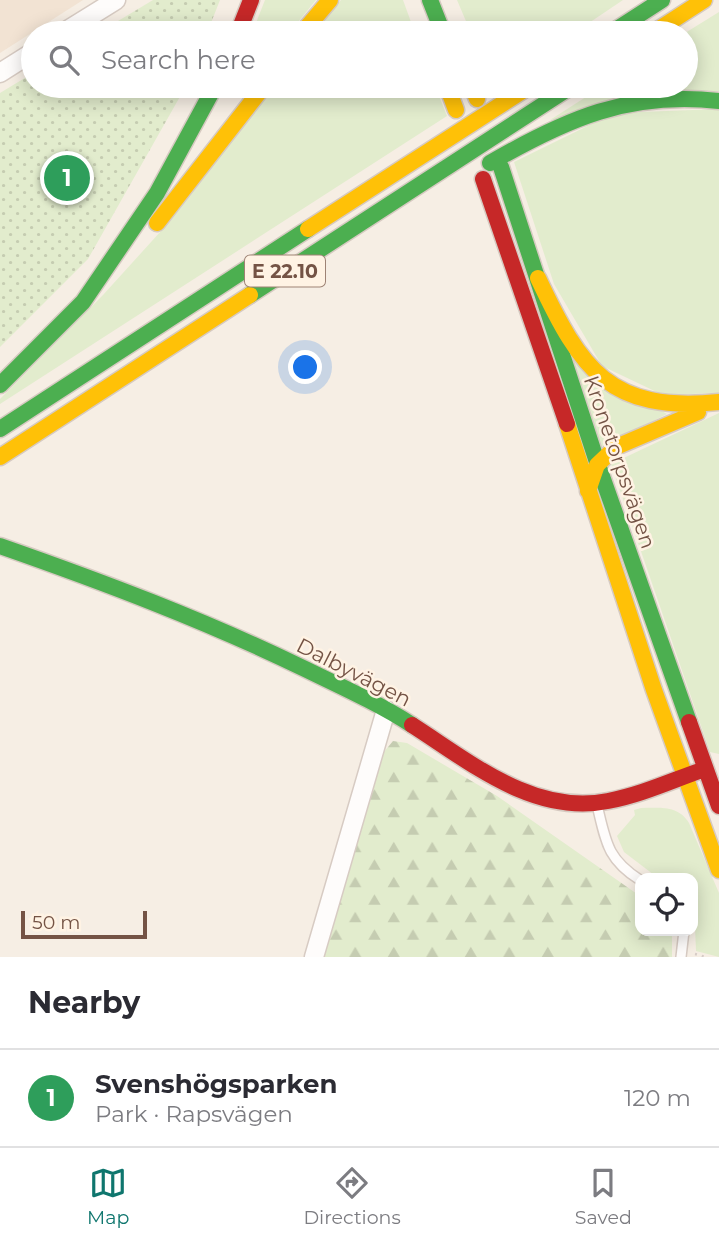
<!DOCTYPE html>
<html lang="en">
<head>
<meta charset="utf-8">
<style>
	body { margin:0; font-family:Montserrat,sans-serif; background:#f2f2f3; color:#2b2b33 }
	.controls { position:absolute; right:21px; bottom:21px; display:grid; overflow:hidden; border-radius:14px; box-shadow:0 4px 18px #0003 }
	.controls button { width:63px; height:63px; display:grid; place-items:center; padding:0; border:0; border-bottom:2px solid #e1e1e2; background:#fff; color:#2b2b33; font:35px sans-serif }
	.scale { position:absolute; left:21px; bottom:18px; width:126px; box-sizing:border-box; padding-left:7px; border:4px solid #745345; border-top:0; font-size:19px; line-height:24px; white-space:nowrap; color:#745345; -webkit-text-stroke:5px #fff3e4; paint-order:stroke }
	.you { position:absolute; left:306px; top:368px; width:24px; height:24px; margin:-18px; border:5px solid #fff; border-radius:50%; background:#1a73e8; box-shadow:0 0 0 10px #1a73e833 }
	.badge { display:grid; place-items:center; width:46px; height:46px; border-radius:50%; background:#0f766e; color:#fff; font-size:23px; font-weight:700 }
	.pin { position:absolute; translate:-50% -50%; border:4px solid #fff; box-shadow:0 2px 7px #0006 }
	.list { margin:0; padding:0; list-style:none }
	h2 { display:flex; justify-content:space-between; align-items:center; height:91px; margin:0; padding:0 28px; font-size:30px }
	h2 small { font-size:23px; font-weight:400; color:#7c7c81 }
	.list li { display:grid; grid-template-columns:46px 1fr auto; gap:21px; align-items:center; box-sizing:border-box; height:98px; padding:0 28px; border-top:2px solid #e1e1e2 }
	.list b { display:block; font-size:26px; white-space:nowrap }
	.list p { margin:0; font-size:23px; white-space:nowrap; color:#7c7c81 }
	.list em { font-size:23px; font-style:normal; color:#7c7c81 }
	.icon { flex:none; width:38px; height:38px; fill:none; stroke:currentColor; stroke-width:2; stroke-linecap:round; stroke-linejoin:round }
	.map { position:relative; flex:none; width:719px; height:957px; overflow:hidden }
	.search { position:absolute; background:#fff; box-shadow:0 4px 18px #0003; left:21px; right:21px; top:21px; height:77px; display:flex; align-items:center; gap:18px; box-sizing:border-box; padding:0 24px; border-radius:38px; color:#7c7c81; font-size:26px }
	.sheet { height:189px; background:#fff }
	nav { display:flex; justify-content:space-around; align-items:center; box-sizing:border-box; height:98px; border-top:2px solid #e1e1e2; background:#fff; font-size:19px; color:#7c7c81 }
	nav a { display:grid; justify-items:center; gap:4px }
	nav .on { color:#0f766e }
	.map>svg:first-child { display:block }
	.residential { fill:#f2e3d3 }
	.green { fill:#e2eccd }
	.forest { fill:url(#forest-firs) }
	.park { fill:url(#park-dots) }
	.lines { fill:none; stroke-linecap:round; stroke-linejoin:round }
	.lane-casing { stroke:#d7cbc3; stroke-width:12 }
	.street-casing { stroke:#d7cbc3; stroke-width:21 }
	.fast-casing { stroke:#d6cac1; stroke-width:19 }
	.slow-casing { stroke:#d6cac1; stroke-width:19 }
	.jam-casing { stroke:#d6cac1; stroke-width:19 }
	.path { stroke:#d7ccc7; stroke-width:2.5; stroke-dasharray:2 5; stroke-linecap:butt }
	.lane { stroke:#fefcfb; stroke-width:9 }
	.street { stroke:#fefcfb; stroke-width:18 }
	.fast { stroke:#4caf50; stroke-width:16 }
	.slow { stroke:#ffc107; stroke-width:16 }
	.jam { stroke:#c62828; stroke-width:16 }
	.labels { text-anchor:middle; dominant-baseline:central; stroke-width:5; stroke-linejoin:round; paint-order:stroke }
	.shield { fill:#fff3e4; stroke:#9e8375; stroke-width:2 }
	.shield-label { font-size:19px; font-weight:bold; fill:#745345 }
	.street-label { font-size:21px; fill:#745345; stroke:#fff3e4 }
</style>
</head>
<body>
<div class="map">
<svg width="719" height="957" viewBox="0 0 719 957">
	<defs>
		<pattern id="forest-firs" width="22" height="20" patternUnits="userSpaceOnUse" patternTransform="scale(1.75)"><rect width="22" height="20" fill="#e2eccd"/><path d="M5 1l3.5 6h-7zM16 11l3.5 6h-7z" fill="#c5ccb1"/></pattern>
		<pattern id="park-dots" width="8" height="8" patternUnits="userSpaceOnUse" patternTransform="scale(1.75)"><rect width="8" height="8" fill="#e2eccd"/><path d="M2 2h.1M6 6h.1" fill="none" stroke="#c5ccb1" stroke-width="1.8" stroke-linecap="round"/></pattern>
	</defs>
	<rect width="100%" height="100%" fill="#f6eee4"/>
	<!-- residential -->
	<path class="residential" d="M0 0H83L0 53Z"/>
	<!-- green -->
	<path class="green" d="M265 0H316L289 33H252Z
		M341 0H403L415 33H313Z
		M457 0H623L574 33H471Z
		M719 12V91L550 120 603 86H686L685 33Z
		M274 86H435L447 116 0 404V399L103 295 171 220Z
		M719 109V393L663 395 602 366 554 284 514 162 614 113Z
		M570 358 667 414 599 448Z
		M719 413V754L710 752 611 464Z
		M641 808C660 808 678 805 689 823L719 893V957L696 951 693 878H658L624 852 617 836 635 815 634 810Z"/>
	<!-- forest -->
	<path class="forest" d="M393 741 407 743 497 796 640 896V931H672V957H321L383 753Z"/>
	<!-- park -->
	<path class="park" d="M153 0H220L207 33H98Z
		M33 73V86H186L88 259 0 347V93Z"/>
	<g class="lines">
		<defs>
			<path id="lane" d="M597 805C606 842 607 859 640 880
				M681 957 684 931"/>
			<path id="street" d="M63 33 116 0
				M0 73 33 52
				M314 957 386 710"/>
			<path id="fast" d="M430 0 443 33
				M611 33 662 0
				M490 163C566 119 629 91 719 101
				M501 167 598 465 689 722
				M250 295 572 86
				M0 385 83 302 157 193 215 86
				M0 429 308 229
				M0 546C103 582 204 620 303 668 340 686 378 703 412 725"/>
			<path id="slow" d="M302 33 330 0
				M653 33 704 0
				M447 86 456 110
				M472 86 477 99
				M157 223 264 86
				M308 229 530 86
				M538 278C581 370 610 413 719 402
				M567 424 654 690 719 870
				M0 457 250 295
				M588 491 597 465 616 447 698 412"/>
			<path id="jam" d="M238 33 251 0
				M483 179 567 424
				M689 722 719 806
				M412 725C470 762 534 816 608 801 641 795 673 780 705 769"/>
		</defs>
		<!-- lane casing -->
		<use href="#lane" class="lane-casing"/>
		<!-- street casing -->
		<use href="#street" class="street-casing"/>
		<!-- fast casing -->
		<use href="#fast" class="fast-casing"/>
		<!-- slow casing -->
		<use href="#slow" class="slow-casing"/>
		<!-- jam casing -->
		<use href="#jam" class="jam-casing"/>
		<!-- path -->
		<path class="path" d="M695 954 706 957"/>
		<!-- lane -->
		<use href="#lane" class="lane"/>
		<!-- street -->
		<use href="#street" class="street"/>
		<!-- fast -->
		<use href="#fast" class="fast"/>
		<!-- slow -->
		<use href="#slow" class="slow"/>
		<!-- jam -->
		<use href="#jam" class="jam"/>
	</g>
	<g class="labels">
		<!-- shield labels -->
		<rect class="shield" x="245" y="255.5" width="80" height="31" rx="5"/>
		<g class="shield-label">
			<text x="285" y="271">E 22.10</text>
		</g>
		<!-- street labels -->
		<g class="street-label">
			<text transform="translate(620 462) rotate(71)">Kronetorpsvägen</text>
			<text transform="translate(354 672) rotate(27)">Dalbyvägen</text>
		</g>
	</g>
</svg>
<div class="controls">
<button><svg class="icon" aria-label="locate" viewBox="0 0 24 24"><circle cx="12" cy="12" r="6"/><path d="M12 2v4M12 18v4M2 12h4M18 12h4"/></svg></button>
</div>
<div class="scale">50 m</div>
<div class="you"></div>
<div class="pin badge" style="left:67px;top:178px;background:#2e9e5b">1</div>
<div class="search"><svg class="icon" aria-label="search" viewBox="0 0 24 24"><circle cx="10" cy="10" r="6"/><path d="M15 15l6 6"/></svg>Search here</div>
</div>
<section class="sheet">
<h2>Nearby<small></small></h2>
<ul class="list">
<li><span class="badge" style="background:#2e9e5b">1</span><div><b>Svenshögsparken</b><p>Park · Rapsvägen</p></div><em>120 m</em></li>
</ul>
</section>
<nav>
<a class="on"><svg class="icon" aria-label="map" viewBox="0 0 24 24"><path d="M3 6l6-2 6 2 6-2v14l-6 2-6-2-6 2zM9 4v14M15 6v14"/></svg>Map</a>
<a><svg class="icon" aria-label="directions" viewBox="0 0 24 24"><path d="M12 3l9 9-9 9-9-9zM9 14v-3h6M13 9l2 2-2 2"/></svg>Directions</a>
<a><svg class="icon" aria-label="saved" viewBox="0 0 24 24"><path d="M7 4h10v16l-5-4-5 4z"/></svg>Saved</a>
</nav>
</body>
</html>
